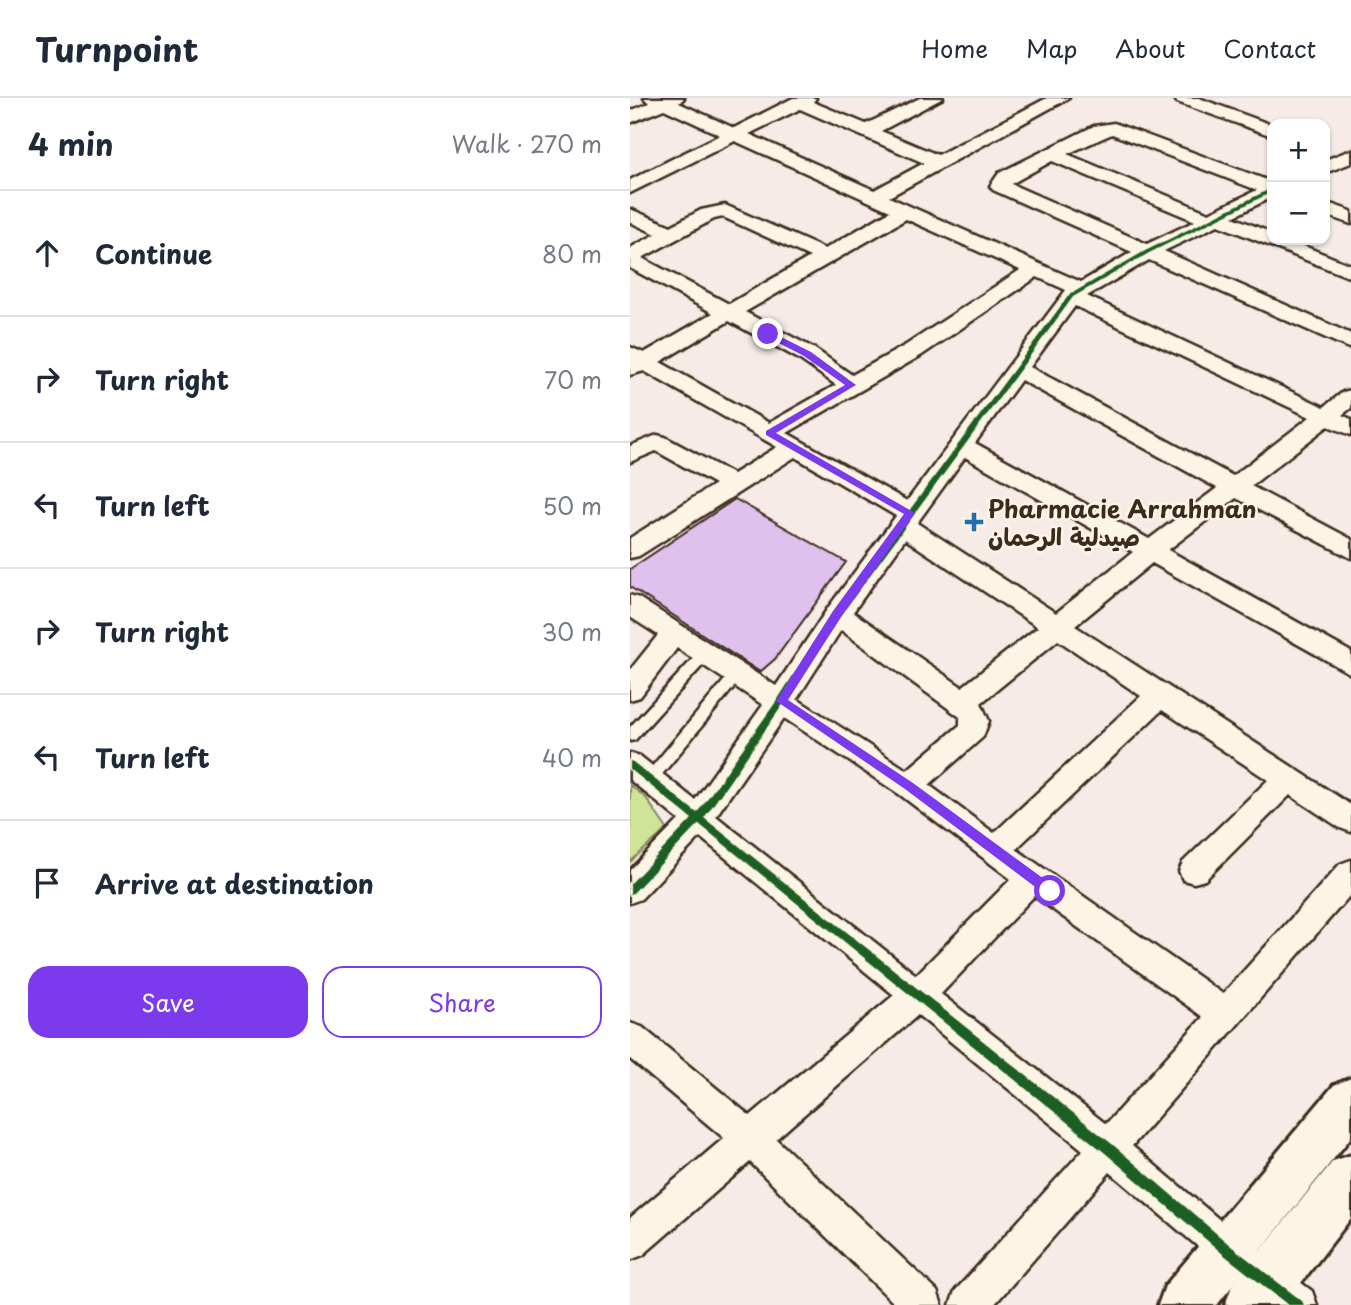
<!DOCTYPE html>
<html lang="en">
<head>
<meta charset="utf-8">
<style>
	body { margin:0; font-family:"Playpen Sans","Playpen Sans Arabic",sans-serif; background:#f6f6f7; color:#1f2937 }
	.controls { position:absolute; right:21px; top:21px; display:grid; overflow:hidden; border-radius:14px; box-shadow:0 2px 5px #0004 }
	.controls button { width:63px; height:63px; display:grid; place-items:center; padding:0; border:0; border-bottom:2px solid #e0e1e3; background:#fff; color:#1f2937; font:35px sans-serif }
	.stop { position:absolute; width:21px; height:21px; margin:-16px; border:5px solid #7c3aed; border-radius:50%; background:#fff }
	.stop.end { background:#7c3aed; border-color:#fff; box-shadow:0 2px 7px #0008 }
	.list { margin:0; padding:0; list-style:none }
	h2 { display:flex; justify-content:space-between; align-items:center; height:91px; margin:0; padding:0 28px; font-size:30px }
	h2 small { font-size:23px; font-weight:400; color:#747a83 }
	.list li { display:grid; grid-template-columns:46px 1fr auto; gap:21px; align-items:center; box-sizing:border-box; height:126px; padding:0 28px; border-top:2px solid #e0e1e3 }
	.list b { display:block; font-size:26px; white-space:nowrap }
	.list em { font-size:23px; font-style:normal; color:#747a83 }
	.actions { display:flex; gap:14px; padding:21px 28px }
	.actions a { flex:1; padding:16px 0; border:2px solid #7c3aed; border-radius:21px; text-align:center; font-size:24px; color:#7c3aed }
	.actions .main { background:#7c3aed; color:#fff }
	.icon { flex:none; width:38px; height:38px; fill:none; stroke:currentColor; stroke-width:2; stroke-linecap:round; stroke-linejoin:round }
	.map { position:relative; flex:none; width:721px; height:1207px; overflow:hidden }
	header { display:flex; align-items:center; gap:42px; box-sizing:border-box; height:98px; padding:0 35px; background:#fff; border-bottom:2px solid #e0e1e3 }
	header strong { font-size:33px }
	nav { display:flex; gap:38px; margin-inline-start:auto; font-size:24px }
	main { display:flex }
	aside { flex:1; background:#fff }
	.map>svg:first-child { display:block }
	.green { fill:#d0e499; stroke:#86875c; stroke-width:2 }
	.building { fill:#e0c1ee; stroke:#3b2a1e; stroke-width:2 }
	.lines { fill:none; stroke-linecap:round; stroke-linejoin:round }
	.lane-casing { stroke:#3b2a1e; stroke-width:5 }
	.street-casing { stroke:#3b2a1e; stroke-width:5 }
	.secondary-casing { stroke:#3b2a1e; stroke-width:6 }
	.lane { fill:#fcf5e5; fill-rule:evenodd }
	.street { fill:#fcf5e5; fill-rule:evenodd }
	.secondary { fill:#fcf5e5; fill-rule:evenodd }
	.cycleway-casing { stroke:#fcf5e5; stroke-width:4 }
	.cycleway { fill:#1b5e20; fill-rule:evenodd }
	.route { fill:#7c3aed }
	.poi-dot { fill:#1f6fb2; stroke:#fcf5e5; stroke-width:2.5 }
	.labels { text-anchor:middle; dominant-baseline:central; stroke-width:5; stroke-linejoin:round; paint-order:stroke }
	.poi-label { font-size:24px; font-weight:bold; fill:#3b2a1e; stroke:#fcf5e5; text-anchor:start }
</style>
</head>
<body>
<header>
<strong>Turnpoint</strong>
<nav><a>Home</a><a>Map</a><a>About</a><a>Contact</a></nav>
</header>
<main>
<aside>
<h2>4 min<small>Walk · 270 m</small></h2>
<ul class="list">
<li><svg class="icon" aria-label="ahead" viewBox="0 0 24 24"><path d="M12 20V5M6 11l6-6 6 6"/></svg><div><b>Continue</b></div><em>80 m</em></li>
<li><svg class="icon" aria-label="right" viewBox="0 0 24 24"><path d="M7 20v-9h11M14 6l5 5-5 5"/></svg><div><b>Turn right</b></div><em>70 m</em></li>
<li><svg class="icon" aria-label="left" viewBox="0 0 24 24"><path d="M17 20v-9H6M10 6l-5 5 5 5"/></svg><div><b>Turn left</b></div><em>50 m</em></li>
<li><svg class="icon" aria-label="right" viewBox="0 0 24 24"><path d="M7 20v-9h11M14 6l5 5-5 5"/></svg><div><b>Turn right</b></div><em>30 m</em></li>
<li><svg class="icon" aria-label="left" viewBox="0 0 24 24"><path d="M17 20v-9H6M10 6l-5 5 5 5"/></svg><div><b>Turn left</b></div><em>40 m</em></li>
<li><svg class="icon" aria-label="arrive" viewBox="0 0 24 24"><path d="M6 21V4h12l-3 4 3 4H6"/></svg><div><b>Arrive at destination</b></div></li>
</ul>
<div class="actions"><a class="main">Save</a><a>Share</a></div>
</aside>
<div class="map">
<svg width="721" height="1207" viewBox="0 0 721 1207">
	<rect width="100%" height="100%" fill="#f6ebe7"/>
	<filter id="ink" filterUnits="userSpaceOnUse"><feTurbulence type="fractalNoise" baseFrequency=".0143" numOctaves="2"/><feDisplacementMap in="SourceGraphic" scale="14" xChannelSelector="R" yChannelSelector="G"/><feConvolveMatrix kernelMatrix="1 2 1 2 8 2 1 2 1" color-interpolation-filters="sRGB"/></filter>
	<g filter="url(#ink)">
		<!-- green -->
		<path class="green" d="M0 687 16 700 37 731 0 764Z"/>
		<!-- building -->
		<path class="building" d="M105 401 216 464 145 561 130 574 0 489V471Z"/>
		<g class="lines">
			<defs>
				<path id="lane" d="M76 550 81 552 83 555 81 558 5 642 0 643V629L71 552Z
					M108 570 115 575 113 578 25 685H15L13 681 15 677 103 572Z"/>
				<path id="street" d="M14 0H54L49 5 104 30 163 0H186L183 4 236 26 290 0H313L251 33 308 57 417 0H439L259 99 451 184 502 154 363 92 360 88 369 75 464 28 484 25 642 84V99L603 119 642 135V142H659L721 167V180L588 127 534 153 721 236V251L519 162 457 198 694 309 713 294 721 292V310L712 317 721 321V337L698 328 621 388 721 441V460L606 400 538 452 721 554V576L522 465 445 528 721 707V734L710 730 660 697 575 782 564 785 553 782 549 773 553 764 638 682 532 612 386 751 593 896 710 766 721 762V796L502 1048 610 1139 682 1193 687 1207H637L480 1074 364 1207H320L325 1193 453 1052 288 917 146 1041 307 1193 312 1207H266L120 1064 13 1157 0 1162V1120L94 1040 0 961V925L12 929 120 1018 264 897 70 739 11 801 0 805V772L49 722 0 682V655L10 658 65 702 133 607 47 550 10 599 0 602V572L28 537 0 519V497L9 500 146 588 198 510 266 418 165 359 9 458 0 460V440L85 386 26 353 0 364V348L27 337 35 339 103 376 147 349 14 273 0 277V249L14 255 83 215 0 170V150L26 136 0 124V111L41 128 71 112 95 107 195 151 260 113 105 43 0 95V82L90 37 34 11 0 25V13L19 5ZM170 11 294 65 244 92 119 36ZM482 36 627 92 579 115 437 56ZM422 63 565 123 517 146 381 86ZM93 119 180 159 99 206 12 160 84 121ZM276 121 390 172 276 247 222 277 185 251 115 214ZM407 179 436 192 277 403 157 335 292 257ZM445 208 680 319 603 378 400 269ZM99 223 169 261 206 287 139 325 30 264ZM391 282 587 390 519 441 345 345ZM335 359 503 454 426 515 287 425ZM275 441 408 529 332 589 223 514ZM211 532 330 619V627L277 672 167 601ZM428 542 511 598 364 735 299 687 353 639 359 623 351 605ZM154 620 269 696 381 781 286 877 86 718ZM404 798 573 919 476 1026 311 896Z
					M544 0H569L642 27V38L547 4Z
					M721 52V65L695 75V62Z
					M695 104 721 113V126L695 117Z"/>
				<path id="secondary" d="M721 980V1039L587 1207H528L535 1188 704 987Z
					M721 1057V1120L654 1207H595L602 1188 703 1063Z"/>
			</defs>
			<!-- lane casing -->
			<use href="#lane" class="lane-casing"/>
			<!-- street casing -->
			<use href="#street" class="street-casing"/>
			<!-- secondary casing -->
			<use href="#secondary" class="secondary-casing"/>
			<!-- lane -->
			<use href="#lane" class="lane"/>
			<!-- street -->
			<use href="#street" class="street"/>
			<!-- secondary -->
			<use href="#secondary" class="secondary"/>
			<defs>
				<path id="cycleway" d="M642 90V94L519 155 443 199 210 518 154 605 74 720 482 1046 601 1148 672 1203 674 1207H658L593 1156 474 1054 69 726 3 795 0 796V786L62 721 0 671V663L3 664 67 715 148 601 204 514 439 197 515 153Z"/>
			</defs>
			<!-- cycleway casing -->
			<use href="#cycleway" class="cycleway-casing"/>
			<!-- cycleway -->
			<use href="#cycleway" class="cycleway"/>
		</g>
	</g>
	<!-- route -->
	<path class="route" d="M135 234H141L181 254 226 287 146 335 285 415 211 519 158 602 283 685 425 789V797H416L275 691 146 603 203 513 274 416 136 337V333L215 287 174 258 135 238Z"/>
	<!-- markers -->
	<path class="poi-dot" d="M340.5 413.5h7v7h7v7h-7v7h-7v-7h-7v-7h7z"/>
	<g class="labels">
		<!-- poi labels -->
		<g class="poi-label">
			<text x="358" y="410">Pharmacie Arrahman<tspan x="358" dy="28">صيدلية الرحمان</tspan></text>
		</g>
	</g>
</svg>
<div class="controls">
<button>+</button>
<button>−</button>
</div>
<div class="stop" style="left:420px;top:793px"></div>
<div class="stop end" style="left:138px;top:236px"></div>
</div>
</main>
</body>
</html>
